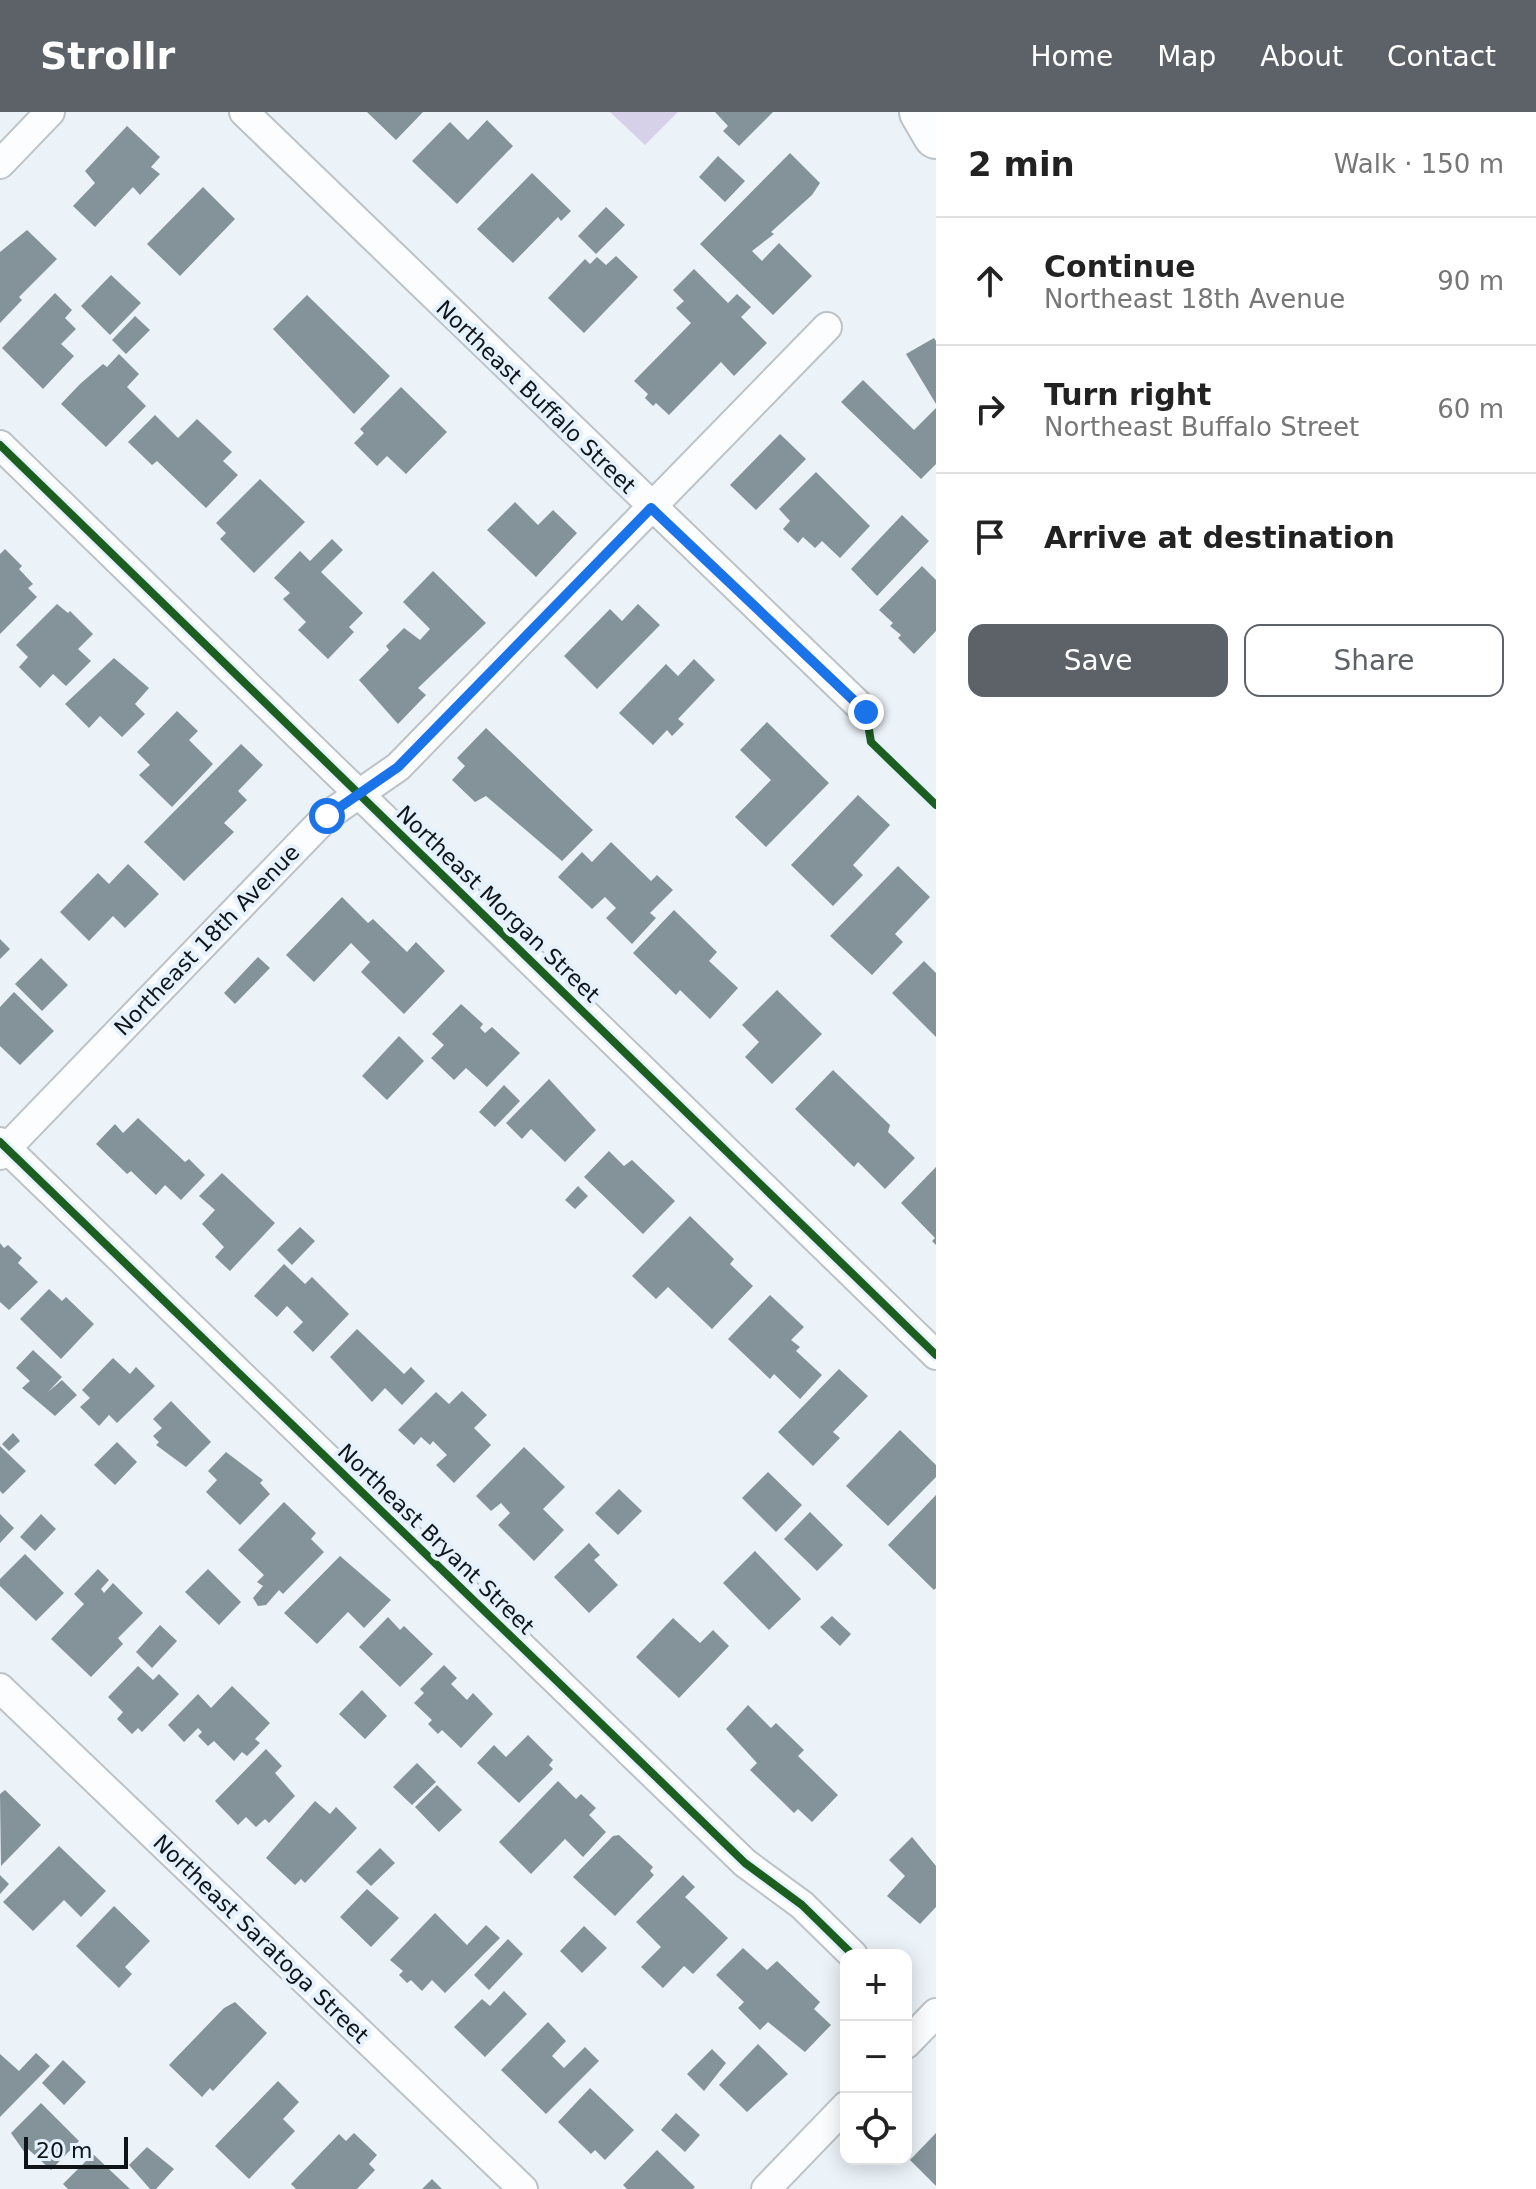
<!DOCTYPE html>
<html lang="en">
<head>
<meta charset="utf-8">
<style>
	body { margin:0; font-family:"DejaVu Sans",sans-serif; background:#f6f6f6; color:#222 }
	.controls { position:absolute; right:24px; bottom:24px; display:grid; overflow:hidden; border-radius:16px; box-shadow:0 4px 20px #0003 }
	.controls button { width:72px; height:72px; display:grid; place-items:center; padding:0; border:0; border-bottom:2px solid #e0e0e0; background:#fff; color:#222; font:40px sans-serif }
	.scale { position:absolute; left:24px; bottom:20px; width:104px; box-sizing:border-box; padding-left:8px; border:4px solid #0f1419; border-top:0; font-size:22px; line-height:28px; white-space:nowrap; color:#0f1419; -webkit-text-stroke:6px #e5f2fe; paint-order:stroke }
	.stop { position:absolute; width:24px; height:24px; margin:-18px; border:6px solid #1a73e8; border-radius:50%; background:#fff }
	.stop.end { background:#1a73e8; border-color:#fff; box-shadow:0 2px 8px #0008 }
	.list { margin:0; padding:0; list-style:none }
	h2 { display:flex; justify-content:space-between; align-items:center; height:104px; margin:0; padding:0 32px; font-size:34px }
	h2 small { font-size:26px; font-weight:400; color:#767676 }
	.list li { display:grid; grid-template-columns:52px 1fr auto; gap:24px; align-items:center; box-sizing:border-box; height:128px; padding:0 32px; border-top:2px solid #e0e0e0 }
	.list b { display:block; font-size:30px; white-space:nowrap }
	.list p { margin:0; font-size:26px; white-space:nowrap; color:#767676 }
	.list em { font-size:26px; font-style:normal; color:#767676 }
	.actions { display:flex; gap:16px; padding:24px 32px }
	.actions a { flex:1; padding:18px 0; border:2px solid #5c6267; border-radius:16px; text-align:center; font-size:28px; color:#5c6267 }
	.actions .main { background:#5c6267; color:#fff }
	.icon { flex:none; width:44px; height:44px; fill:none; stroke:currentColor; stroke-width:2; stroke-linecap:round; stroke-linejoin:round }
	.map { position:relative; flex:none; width:936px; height:2077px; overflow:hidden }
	header { display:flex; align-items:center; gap:48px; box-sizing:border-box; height:112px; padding:0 40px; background:#5c6267; color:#fff }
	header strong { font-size:38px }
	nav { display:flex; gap:44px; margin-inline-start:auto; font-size:28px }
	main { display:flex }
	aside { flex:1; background:#fff }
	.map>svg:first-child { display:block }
	.green { fill:#d7d0e9 }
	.building { fill:#839399 }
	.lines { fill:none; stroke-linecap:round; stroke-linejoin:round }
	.minor-casing { stroke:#bcc3c8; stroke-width:32 }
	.primary-casing { stroke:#bcc3c8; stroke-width:48 }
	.minor { stroke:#fcfdfe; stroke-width:28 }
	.primary { stroke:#fcfdfe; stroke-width:44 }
	.cycleway-casing { stroke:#e5f2fe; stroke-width:13 }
	.cycleway { stroke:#1b5e20; stroke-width:8 }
	.route { stroke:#1a73e8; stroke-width:10 }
	.labels { text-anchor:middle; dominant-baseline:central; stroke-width:8; stroke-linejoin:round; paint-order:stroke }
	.street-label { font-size:22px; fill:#0f1419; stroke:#e5f2fe }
</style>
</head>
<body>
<header>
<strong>Strollr</strong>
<nav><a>Home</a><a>Map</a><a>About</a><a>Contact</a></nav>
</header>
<main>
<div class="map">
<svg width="936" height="2077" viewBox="0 0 936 2077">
	<rect width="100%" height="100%" fill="#ebf2f8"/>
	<!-- green -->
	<path class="green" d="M610 0H678L645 33Z"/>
	<!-- building -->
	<path class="building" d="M367 0H423L396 28Z
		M715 0H773L739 34 723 19 728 14Z
		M487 8 513 34 457 92 412 49 450 10 468 28Z
		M127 14 160 45 151 55 160 62 140 83 133 75 95 115 73 94 95 71 85 59Z
		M790 41 820 71 812 83 771 120 774 122 752 139 762 149 779 131 812 164 773 203 700 132Z
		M718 44 745 69 725 90 699 65Z
		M532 61 571 99 561 109 558 105 513 151 477 117Z
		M203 75 235 107 180 164 147 132Z
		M606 95 625 113 596 142 578 124Z
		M27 118 57 147 19 185 22 188 0 211V140Z
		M616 144 638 165 584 221 548 186 585 147 590 152 597 145 606 153Z
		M694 157 728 191 737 182 751 195 741 205 767 231 734 264 721 250 669 303 656 291 653 294 645 286 648 282 634 269 691 211 676 196 684 189 673 178Z
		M111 163 141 191 110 223 81 194Z
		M55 181 72 198 65 206 76 217 61 232 74 244 43 277 2 236Z
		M307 183 390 264 354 302 273 217Z
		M135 204 150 218 126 242 112 228Z
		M934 226 936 229V292L906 242Z
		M119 242 139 262 127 275 146 294 106 335 61 292 80 272 103 252 107 255Z
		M863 268 914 318 936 296V352L921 367 841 290Z
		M401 275 447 320 406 362 387 344 377 354 354 331 364 321 360 317Z
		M155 303 178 326 197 307 232 340 223 349 238 363 206 396 157 349 152 353 128 330Z
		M780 322 806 347 756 398 730 373Z
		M816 360 870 414 840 446 822 429 815 436 803 425 798 431 783 417 790 409 779 397Z
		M260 367 305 410 254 461 220 427 226 421 216 411Z
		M515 390 538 413 553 398 577 421 536 465 487 418Z
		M902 403 929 429 877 484 851 457Z
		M332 427 343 438 321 460 363 501 349 515 354 520 328 547 298 518 306 510 283 487 290 481 274 466 300 439 310 449Z
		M5 437 22 454 19 457 33 472 28 476 37 485 0 522V442Z
		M922 454 936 468V519L914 542 898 526 901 523 890 514 893 511 879 498Z
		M433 459 486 511 418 576 426 583 398 612 359 568 389 538 386 534 404 516 420 528 430 517 403 490Z
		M57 492 68 501 70 499 93 522 78 537 91 549 66 574 53 562 40 576 19 555 28 545 16 533Z
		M638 492 660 513 597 577 564 544 610 497 622 509Z
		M114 546 149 576 135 592 145 602 122 625 100 604 89 616 65 592Z
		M694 547 715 568 678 607 684 612 672 624 667 618 653 633 619 601 666 552 678 564Z
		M177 599 198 619 189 628 213 652 172 695 139 663 150 653 137 640Z
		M767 610 829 671 766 735 735 705 771 668 740 638Z
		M486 616 593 718 562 749 486 684 475 690 452 668 465 654 457 646Z
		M241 632 263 653 238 679 247 688 224 711 234 720 184 769 144 730Z
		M858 683 890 713 853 753 863 763 833 794 791 753Z
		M611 730 651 769 657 763 673 778 650 801 656 806 632 832 606 806 616 796 605 785 592 797 558 765 582 740 592 750Z
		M128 752 159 782 125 816 113 804 89 829 60 800 98 761 109 772Z
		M898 754 930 785 895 822 903 830 872 863 830 824Z
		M342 785 368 811 373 807 407 840 416 830 445 859 404 902 361 860 370 850 351 831 314 870 286 843Z
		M674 798 717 840 709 849 738 876 710 907 680 878 676 883 633 841Z
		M0 827 10 837 0 847Z
		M258 845 270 856 235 892 224 881Z
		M41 846 68 873 42 899 15 872Z
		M924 849 936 861V925L892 881Z
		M777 878 822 922 772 972 745 945 759 930 742 913Z
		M14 880 54 919 20 953 0 934V895Z
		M461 892 483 912 480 916 485 921 492 915 520 941 487 975 466 956 454 968 431 946 444 933 432 922Z
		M399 924 424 949 387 988 362 964Z
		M833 958 890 1013 888 1020 915 1046 885 1077 858 1050 854 1055 795 997Z
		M549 967 596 1018 565 1050 531 1017 522 1027 506 1011Z
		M504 973 520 989 495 1015 479 1000Z
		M138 1006 185 1050 189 1047 205 1063 181 1088 165 1073 156 1083 131 1059 127 1062 96 1032 115 1012 123 1021Z
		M609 1039 624 1054 632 1048 675 1089 643 1122 584 1065Z
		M936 1055V1133L932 1129 935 1126 901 1091Z
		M222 1061 275 1111 230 1159 215 1145 224 1135 202 1112 215 1098 199 1084Z
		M578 1074 588 1084 575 1097 565 1088Z
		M690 1104 734 1147 730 1152 753 1174 712 1217 668 1175 656 1187 632 1164Z
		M300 1115 315 1129 292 1153 277 1138Z
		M0 1131 4 1136 8 1133 22 1146 18 1151 38 1170 9 1198 0 1190Z
		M284 1152 305 1172 312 1165 349 1202 313 1240 293 1220 303 1210 287 1194 277 1205 254 1184Z
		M49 1177 62 1189 66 1185 94 1212 61 1247 20 1207Z
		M770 1183 804 1215 791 1228 800 1235 796 1239 822 1263 800 1287 774 1262 770 1267 728 1227Z
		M357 1217 404 1262 411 1255 425 1269 402 1293 385 1276 372 1290 330 1245Z
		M33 1238 62 1265 48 1280 62 1268 77 1283 55 1304 22 1276 30 1269 16 1256Z
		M113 1246 130 1262 136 1255 155 1274 117 1311 109 1303 99 1314 80 1295 90 1286 82 1278Z
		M839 1257 868 1284 833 1320 840 1326 813 1354 778 1320Z
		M462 1279 487 1303 474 1316 491 1333 454 1371 436 1353 447 1343 433 1329 430 1333 421 1325 414 1333 398 1318 436 1280 449 1292Z
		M171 1289 211 1330 186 1355 156 1333 159 1330 153 1324 162 1316 153 1307Z
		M900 1318 936 1353V1365L888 1414 846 1374Z
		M13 1321 20 1329 9 1339 2 1332Z
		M117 1330 137 1350 115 1373 94 1353Z
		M0 1334 26 1359 3 1382 0 1379Z
		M524 1335 565 1375 543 1397 564 1418 534 1449 498 1413 510 1401 501 1391 491 1399 476 1384Z
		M226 1340 263 1368 260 1371 270 1382 240 1413 206 1380 217 1368 208 1359Z
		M768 1360 802 1393 776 1420 742 1386Z
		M619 1377 642 1399 618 1423 595 1401Z
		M936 1383V1476L934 1478 888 1433Z
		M284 1390 316 1421 311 1427 324 1440 283 1482 279 1478 266 1493 258 1494 253 1486 263 1474 257 1470 264 1463 238 1438Z
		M810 1400 843 1433 817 1459 784 1427Z
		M0 1402 14 1416 0 1431Z
		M41 1402 56 1417 35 1439 20 1425Z
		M589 1431 600 1443 594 1448 618 1473 589 1501 554 1465Z
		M755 1439 801 1487 769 1518 723 1471Z
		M25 1442 64 1481 36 1509 0 1474V1467Z
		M340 1444 391 1488 364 1516 348 1500 317 1532 284 1501Z
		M98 1457 109 1468 101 1477 104 1481 113 1471 143 1501 118 1526 123 1532 91 1565 51 1527 84 1492 74 1482Z
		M208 1457 241 1490 219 1513 185 1480Z
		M832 1504 851 1522 840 1534 820 1515Z
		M388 1505 400 1518 404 1514 433 1542 400 1575 359 1535Z
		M673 1506 700 1531 713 1518 729 1534 679 1586 636 1545Z
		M160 1513 177 1529 152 1556 136 1540Z
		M444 1553 457 1566 451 1572 467 1588 473 1581 493 1602 461 1636 442 1618 438 1622 428 1612 432 1608 414 1591 424 1581 420 1577Z
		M138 1554 153 1568 159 1562 179 1582 142 1620 138 1616 132 1622 117 1607 123 1600 108 1585Z
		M232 1574 270 1611 255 1627 260 1631 247 1644 242 1640 234 1649 214 1629 208 1634 198 1624 202 1620 198 1616 184 1630 168 1613 198 1582 211 1596Z
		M362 1578 387 1604 365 1627 339 1602Z
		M748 1593 771 1616 776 1611 804 1638 798 1644 838 1683 812 1710 798 1697 794 1701 750 1658 757 1651 726 1617Z
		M528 1623 553 1648 549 1653 553 1657 519 1691 477 1651 494 1633 506 1645Z
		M266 1637 282 1654 275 1661 295 1684 269 1711 265 1707 256 1715 246 1705 238 1713 215 1689Z
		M417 1651 436 1670 412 1693 393 1675Z
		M558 1669 576 1687 581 1682 596 1696 589 1703 606 1720 583 1745 565 1727 531 1762 499 1730Z
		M437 1673 462 1698 439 1720 415 1695Z
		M5 1678 41 1713 1 1754 0 1682Z
		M315 1689 330 1702 336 1695 357 1716 305 1771 301 1767 295 1773 266 1746Z
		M619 1723 653 1755 650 1759 654 1763 615 1804 573 1765 613 1724Z
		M912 1725 936 1754V1795L920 1812 887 1784 905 1764 889 1748Z
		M59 1734 106 1779 81 1805 64 1788 33 1819 3 1790Z
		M380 1736 395 1751 371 1774 356 1760Z
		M0 1763 9 1772 0 1782Z
		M683 1763 695 1775 685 1785 728 1826 693 1862 684 1854 663 1876 641 1855 661 1835 636 1810Z
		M367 1777 399 1806 371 1835 340 1805Z
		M114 1794 150 1829 125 1855 132 1862 119 1876 76 1834Z
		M435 1801 467 1833 486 1813 500 1826 445 1881 432 1868 422 1879 411 1868 407 1871 399 1863 403 1859 390 1848Z
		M584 1814 607 1836 582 1861 560 1839Z
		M508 1827 523 1842 489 1878 474 1863Z
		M743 1836 767 1858 777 1849 820 1890 814 1897 831 1913 805 1940 768 1910 760 1918 738 1896 744 1890 716 1863Z
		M504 1879 527 1902 485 1945 454 1915 482 1887 490 1894Z
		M235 1890 267 1921 213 1979 210 1976 202 1985 169 1953 224 1896Z
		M548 1910 566 1929 552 1944 564 1956 585 1935 599 1949 546 2002 501 1958Z
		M758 1932 788 1962 747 2000 719 1973Z
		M712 1937 726 1951 704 1979 687 1962Z
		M36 1941 50 1954 0 2005V1942L19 1959Z
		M63 1948 86 1970 64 1993 42 1971Z
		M278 1969 299 1990 283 2007 295 2019 249 2067 215 2034Z
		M590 1976 634 2018 605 2048 595 2038 591 2042 558 2010Z
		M41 1991 79 2029 51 2058 28 2037 25 2041 11 2021Z
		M676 2001 700 2023 685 2040 661 2018Z
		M354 2021 377 2043 369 2052 375 2058 357 2077H296L291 2072 339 2022 346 2029Z
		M936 2021V2074L910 2048Z
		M147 2035 174 2057 156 2077H150L129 2053Z
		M657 2038 695 2075 693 2077H627L623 2073Z
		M93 2042 130 2077H68L63 2072Z
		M432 2067 442 2077H422Z"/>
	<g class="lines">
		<defs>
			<path id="minor" d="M244 0 866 600
				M0 52 50 0
				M0 333 936 1243
				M0 1030 745 1751 802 1793 853 1843
				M0 1043 327 704 398 655 827 215
				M0 1576 523 2077
				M906 1932 936 1901
				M766 2077 846 1994"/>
			<path id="primary" d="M922 0 936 24"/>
		</defs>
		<!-- minor casing -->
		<use href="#minor" class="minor-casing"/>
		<!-- primary casing -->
		<use href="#primary" class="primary-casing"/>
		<!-- minor -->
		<use href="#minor" class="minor"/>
		<!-- primary -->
		<use href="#primary" class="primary"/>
		<defs>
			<path id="cycleway" d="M0 333 936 1243
				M866 600 871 630 936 693
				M0 1030 745 1751 802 1793 853 1843"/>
		</defs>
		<!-- cycleway casing -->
		<use href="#cycleway" class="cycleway-casing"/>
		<!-- cycleway -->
		<use href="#cycleway" class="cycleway"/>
	</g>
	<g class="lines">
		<!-- route -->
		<path class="route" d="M327 704 398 655 651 396 866 600"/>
	</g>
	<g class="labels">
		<!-- street labels -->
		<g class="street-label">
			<text transform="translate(536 285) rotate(44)">Northeast Buffalo Street</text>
			<text transform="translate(498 792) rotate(44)">Northeast Morgan Street</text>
			<text transform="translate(207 828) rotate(-46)">Northeast 18th Avenue</text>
			<text transform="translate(436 1427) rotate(44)">Northeast Bryant Street</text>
			<text transform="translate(261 1827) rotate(44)">Northeast Saratoga Street</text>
		</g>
	</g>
</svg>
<div class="controls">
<button>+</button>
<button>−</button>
<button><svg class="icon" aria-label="locate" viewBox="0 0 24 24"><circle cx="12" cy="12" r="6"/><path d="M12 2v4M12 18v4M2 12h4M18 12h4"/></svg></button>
</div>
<div class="scale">20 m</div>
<div class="stop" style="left:327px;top:704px"></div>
<div class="stop end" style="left:866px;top:600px"></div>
</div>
<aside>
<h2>2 min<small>Walk · 150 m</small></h2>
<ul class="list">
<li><svg class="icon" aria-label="ahead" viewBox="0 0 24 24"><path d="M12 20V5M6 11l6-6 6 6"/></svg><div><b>Continue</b><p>Northeast 18th Avenue</p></div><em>90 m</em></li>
<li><svg class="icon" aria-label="right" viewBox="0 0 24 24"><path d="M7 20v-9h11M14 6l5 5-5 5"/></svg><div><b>Turn right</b><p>Northeast Buffalo Street</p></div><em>60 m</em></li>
<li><svg class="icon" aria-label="arrive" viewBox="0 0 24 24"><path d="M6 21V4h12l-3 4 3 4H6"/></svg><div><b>Arrive at destination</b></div></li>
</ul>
<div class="actions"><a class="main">Save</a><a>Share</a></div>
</aside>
</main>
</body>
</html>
